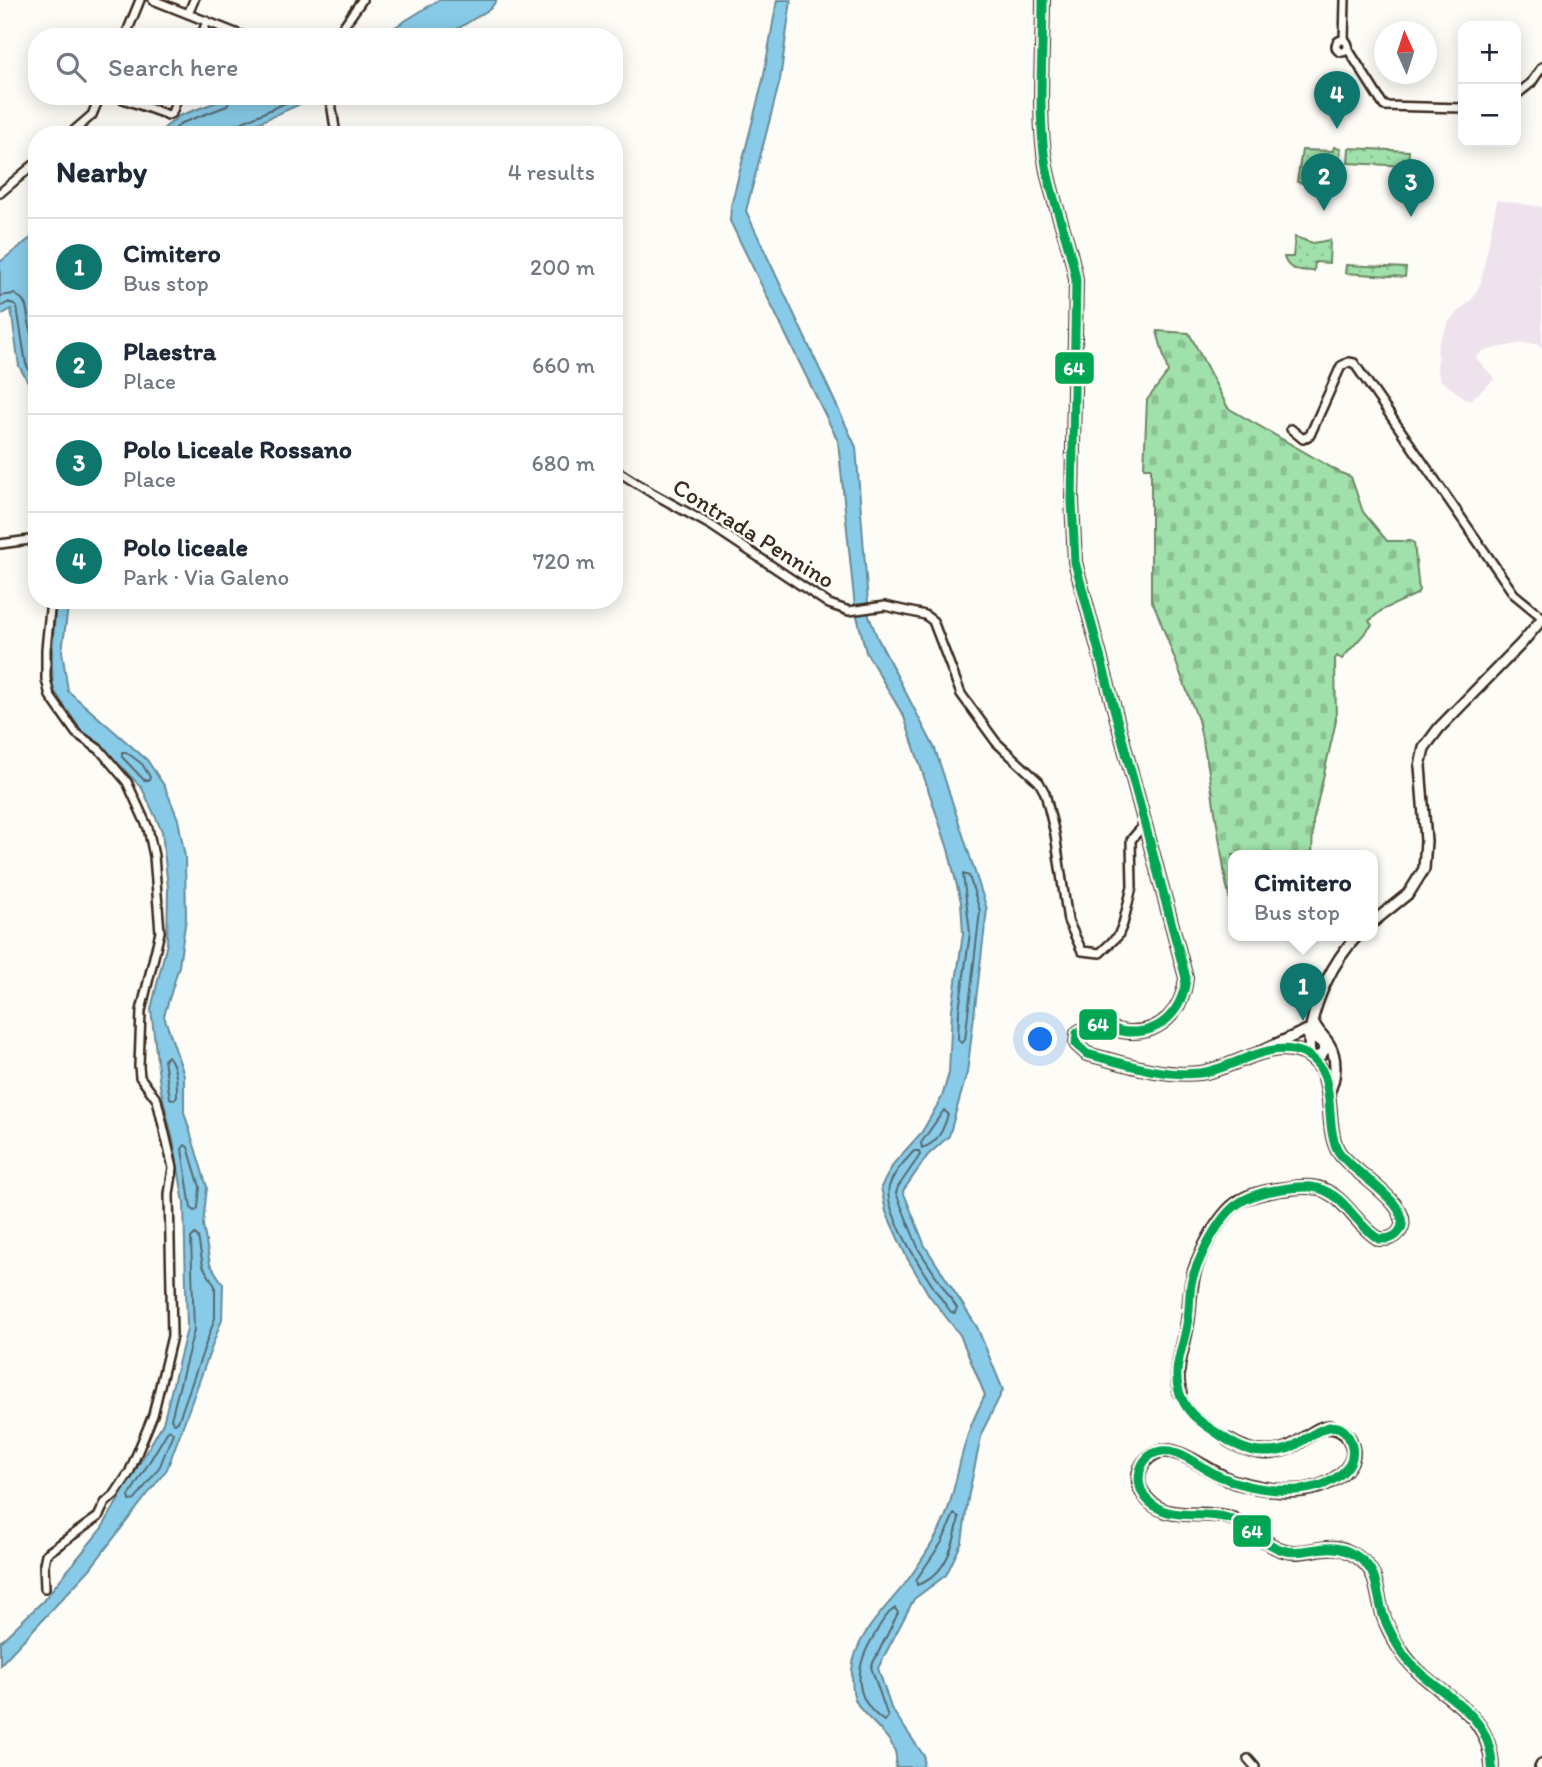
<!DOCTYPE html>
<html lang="en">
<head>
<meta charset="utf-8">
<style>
	body { margin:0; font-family:Itim,sans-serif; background:#f2f2f3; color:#1f2937 }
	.controls { position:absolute; right:21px; top:21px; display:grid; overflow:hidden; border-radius:14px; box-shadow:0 4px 18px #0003 }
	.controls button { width:63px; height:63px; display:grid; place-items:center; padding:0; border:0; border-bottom:2px solid #e0e1e3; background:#fff; color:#1f2937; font:35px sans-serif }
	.compass { position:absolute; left:1374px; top:21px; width:63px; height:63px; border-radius:50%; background:#fff; box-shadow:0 4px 18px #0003; rotate:357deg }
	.you { position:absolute; left:1041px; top:1040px; width:24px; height:24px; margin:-18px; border:5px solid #fff; border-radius:50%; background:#1a73e8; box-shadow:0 0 0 10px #1a73e833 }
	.badge { display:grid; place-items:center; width:46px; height:46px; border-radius:50%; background:#0f766e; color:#fff; font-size:23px; font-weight:700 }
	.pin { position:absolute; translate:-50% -58px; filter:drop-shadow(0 2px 4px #0008) }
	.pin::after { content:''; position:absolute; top:37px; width:24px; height:21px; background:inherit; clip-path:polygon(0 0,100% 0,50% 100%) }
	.popup { position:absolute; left:1228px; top:850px; width:150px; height:91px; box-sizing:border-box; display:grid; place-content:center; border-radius:14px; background:#fff; filter:drop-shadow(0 2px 5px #0005); font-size:23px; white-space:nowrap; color:#747a83 }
	.popup b { font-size:26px; color:#1f2937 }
	.popup::after { content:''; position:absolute; left:50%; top:100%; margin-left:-14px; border:14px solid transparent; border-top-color:#fff }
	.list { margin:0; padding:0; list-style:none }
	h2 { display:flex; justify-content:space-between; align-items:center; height:91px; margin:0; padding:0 28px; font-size:30px }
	h2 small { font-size:23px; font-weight:400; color:#747a83 }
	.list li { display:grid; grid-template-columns:46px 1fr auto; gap:21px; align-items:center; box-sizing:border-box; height:98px; padding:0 28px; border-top:2px solid #e0e1e3 }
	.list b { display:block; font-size:26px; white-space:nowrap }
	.list p { margin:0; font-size:23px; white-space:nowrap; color:#747a83 }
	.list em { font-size:23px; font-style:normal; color:#747a83 }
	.icon { flex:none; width:38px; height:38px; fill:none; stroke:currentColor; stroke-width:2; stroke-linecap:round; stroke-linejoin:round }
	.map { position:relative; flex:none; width:1542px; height:1767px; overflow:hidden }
	.search { position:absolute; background:#fff; box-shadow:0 4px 18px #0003; left:28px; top:28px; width:595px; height:77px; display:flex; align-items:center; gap:18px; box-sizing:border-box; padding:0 24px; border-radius:28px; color:#747a83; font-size:26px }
	.panel { position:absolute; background:#fff; box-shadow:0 4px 18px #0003; left:28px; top:126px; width:595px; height:483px; border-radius:28px }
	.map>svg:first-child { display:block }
	.built { fill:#eee3ed }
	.grass { fill:url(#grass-dots); stroke:#6e8664; stroke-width:2 }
	.cemetery { fill:url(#cemetery-stones); stroke:#6e8664; stroke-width:2 }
	.water { fill:#87cbe8; stroke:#698b97; stroke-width:2 }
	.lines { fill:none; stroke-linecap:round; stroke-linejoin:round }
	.shore { stroke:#596a6f; stroke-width:2 }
	.secondary-tunnel { stroke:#d6d2cc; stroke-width:10; stroke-dasharray:10 5; stroke-linecap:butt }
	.minor-casing { stroke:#3b2a1e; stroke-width:12 }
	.tertiary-casing { stroke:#3b2a1e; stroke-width:14 }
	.secondary-casing { stroke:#3b2a1e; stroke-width:16 }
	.minor { stroke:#fdfcf7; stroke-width:7 }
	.tertiary { stroke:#fdfcf7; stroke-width:9 }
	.secondary { stroke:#fdfcf7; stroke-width:10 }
	.bus-1-casing { stroke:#fdfcf7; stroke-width:14 }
	.bus-1 { stroke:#00a651; stroke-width:9 }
	.labels { text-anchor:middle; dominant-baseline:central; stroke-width:5; stroke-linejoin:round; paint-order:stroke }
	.street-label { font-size:24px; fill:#3b2a1e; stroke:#fdfcf7 }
	.line-badge { stroke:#fdfcf7; stroke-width:2.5 }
	.badge-label { font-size:19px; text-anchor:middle; font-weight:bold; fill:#fff }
</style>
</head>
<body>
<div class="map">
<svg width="1542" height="1767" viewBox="0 0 1542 1767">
	<defs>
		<pattern id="grass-dots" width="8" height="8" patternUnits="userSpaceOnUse" patternTransform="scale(1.75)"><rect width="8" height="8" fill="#a0e1ab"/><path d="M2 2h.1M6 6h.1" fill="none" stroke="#8bc193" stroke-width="1.8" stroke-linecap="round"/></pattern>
		<pattern id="cemetery-stones" width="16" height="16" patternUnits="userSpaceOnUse" patternTransform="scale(1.75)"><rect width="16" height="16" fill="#a0e1ab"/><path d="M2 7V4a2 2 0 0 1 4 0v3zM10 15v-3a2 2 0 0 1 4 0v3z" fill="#8bc193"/></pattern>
	</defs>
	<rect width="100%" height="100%" fill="#fdfcf7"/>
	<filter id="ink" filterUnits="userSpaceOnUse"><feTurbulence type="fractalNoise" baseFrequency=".0143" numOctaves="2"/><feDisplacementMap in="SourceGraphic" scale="14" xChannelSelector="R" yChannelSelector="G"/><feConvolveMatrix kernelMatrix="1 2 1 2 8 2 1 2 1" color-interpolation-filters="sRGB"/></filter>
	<g filter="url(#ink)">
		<!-- built -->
		<path class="built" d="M1497 200 1542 207V347L1535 344 1523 343 1482 351 1476 358 1495 379 1469 401 1440 380 1437 368 1438 344 1450 320 1473 298 1481 282Z"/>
		<!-- grass -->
		<path class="grass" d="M1334 147 1341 148 1336 184 1316 177 1303 183 1297 182 1302 150 1333 151Z
			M1349 148 1409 151 1408 166 1348 163Z
			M1295 237 1313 243 1330 240 1329 263 1315 262 1314 271C1301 270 1288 272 1284 257H1293Z
			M1346 265 1406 268 1405 277 1345 273Z"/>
		<!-- cemetery -->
		<path class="cemetery" d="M1157 331 1189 333 1228 408 1341 473 1351 477 1363 512 1387 541H1411L1414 543 1419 590 1417 594 1382 610 1369 621 1372 625 1342 659 1337 656 1335 659 1336 721 1313 822 1312 855H1233V914L1226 882 1208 766 1198 720 1155 607 1151 600V468H1144L1147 400 1168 372Z"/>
		<!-- water -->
		<path class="water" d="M439 0H497L490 9 444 37H379Z
			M777 0H791L780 80 746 211 856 447 869 616 878 639 935 749 987 909 967 1073 949 1136 928 1155 903 1191 925 1246 977 1327 1003 1390 982 1432 968 1498 962 1542 946 1575 914 1599 878 1668 891 1708 924 1756 923 1767H895C904 1738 860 1720 854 1696 852 1689 852 1677 852 1670 855 1636 884 1610 904 1585 915 1571 925 1555 934 1540 954 1508 956 1469 968 1434 972 1421 979 1408 985 1395L960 1335 929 1295 906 1256 886 1212 881 1187 894 1163 922 1132 942 1097 949 1073 952 1009 963 934 961 902 948 849 904 717 866 652 855 608 838 441 730 221 731 206 763 80Z
			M233 96H318L231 135H156L179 116Z
			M37 233V398L19 366 11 309 0 316V262Z
			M56 600H69L62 651 68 691 147 760 165 787 178 819 185 857 186 918 179 966 164 1016 184 1075V1112L207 1187 203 1225 210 1264 223 1284 222 1319 167 1469 89 1570 0 1665V1642L43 1601 102 1528 163 1423 187 1329 184 1203 174 1144 160 1086 151 1009 167 943 168 888 162 831 142 788 104 749 80 729 53 689 52 656Z"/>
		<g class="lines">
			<!-- shore -->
			<path class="shore" d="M167 135 182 123 227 106 232 96
				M231 135 232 129 236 125 301 96
				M0 296 14 294 22 299 26 306 37 365
				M0 307 9 302 17 307 26 364 37 383
				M122 752H126L142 764 150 777 149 780H144L122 757Z
				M963 874 969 876 980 911 965 1040 961 1043 958 1039 959 1010 970 933Z
				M168 1056C177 1067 177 1083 177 1097L174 1100 170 1098 164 1060Z
				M944 1110 948 1114C944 1129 938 1143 922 1148L921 1143Z
				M185 1145 188 1147 200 1187 198 1208 195 1211 191 1208 182 1149Z
				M914 1151H919L920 1155 898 1187 896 1193 919 1250 957 1308 955 1313 951 1312C935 1291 882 1212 889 1187 893 1173 905 1161 914 1151Z
				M195 1234 198 1237 203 1266 215 1286V1318L184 1405 178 1422 174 1423 171 1419 194 1330 191 1238Z
				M169 1429 173 1433 160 1466 135 1500 130 1501 129 1496Z
				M954 1514 959 1517C955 1543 945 1577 917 1585L916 1580 942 1542Z
				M895 1608 898 1613 871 1667 888 1717 884 1721C851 1698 855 1665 875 1634 880 1624 886 1614 895 1608Z"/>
			<!-- secondary-tunnel -->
			<path class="secondary-tunnel" d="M1180 1393 1193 1416 1228 1440"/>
			<defs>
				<path id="minor" d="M153 0 246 37
					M188 14 194 0
					M125 37 140 0
					M201 37 207 21
					M336 37 362 0
					M1336 46a6 6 0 1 1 12 0a6 6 0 1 1-12 0Z
					M1344 40 1345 0
					M1348 49 1384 106 1463 108
					M36 65H37
					M1516 95 1531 83 1542 67
					M115 96 168 115 172 113 178 96
					M330 96 336 135
					M69 135 92 115 100 96
					M0 193 37 162
					M1291 429 1303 439 1310 435 1341 366 1349 362 1354 363 1514 594 1542 617
					M614 469 652 493 712 526 829 604 849 611 885 606 925 615 933 621 961 694 996 742 1039 782 1045 793 1055 834 1068 921 1082 951 1100 953 1118 936 1123 924 1132 887 1131 840 1142 827
					M0 544 37 539
					M45 1588 44 1564 46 1554 98 1517 105 1503 115 1494 129 1473 153 1415 172 1336 169 1194 173 1168 157 1100 140 1077 139 1066 141 1011 160 932 154 856 148 828 127 782 100 750 76 733 50 696 46 679V649L51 600
					M1248 1759 1255 1767"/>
				<path id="tertiary" d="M1373 922 1409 893 1424 869 1426 841 1420 766 1424 748 1439 728 1521 644 1542 619
					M1313 1020C1316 1031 1323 1034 1329 1044 1338 1058 1336 1080 1328 1094
					M1305 1032C1312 1039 1325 1039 1324 1051L1321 1055 1310 1058 1309 1038C1314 1001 1332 962 1358 935
					M1263 1050 1307 1030"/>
				<path id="secondary" d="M1043 0C1043 51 1037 117 1046 166 1053 205 1070 241 1076 280L1072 501 1075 562 1186 978C1183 1009 1162 1034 1128 1032 1115 1031 1104 1024 1091 1024L1077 1033 1076 1044 1087 1054 1095 1056C1129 1065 1164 1077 1200 1073 1234 1069 1267 1039 1303 1053 1340 1069 1323 1120 1337 1149 1348 1172 1421 1207 1398 1233 1393 1239 1386 1239 1379 1239 1355 1225 1346 1196 1318 1188 1304 1185 1290 1188 1276 1190 1264 1192 1251 1195 1240 1201 1219 1214 1196 1258 1192 1282 1189 1296 1190 1311 1187 1325 1184 1348 1173 1369 1180 1393
					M1228 1440C1246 1451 1268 1457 1288 1448 1305 1442 1321 1419 1340 1430 1348 1434 1352 1443 1353 1452 1353 1461 1348 1468 1341 1474 1312 1499 1269 1491 1235 1482 1214 1476 1182 1448 1163 1451 1141 1455 1132 1478 1144 1495 1162 1523 1199 1510 1227 1517 1250 1523 1263 1546 1286 1551 1308 1556 1328 1541 1349 1552 1381 1568 1374 1588 1384 1618 1389 1631 1396 1644 1404 1655 1434 1697 1490 1706 1492 1767
					M1541 1767 1542 1765"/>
			</defs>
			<!-- minor casing -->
			<use href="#minor" class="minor-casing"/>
			<!-- tertiary casing -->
			<use href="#tertiary" class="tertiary-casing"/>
			<!-- secondary casing -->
			<use href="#secondary" class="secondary-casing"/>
			<!-- minor -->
			<use href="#minor" class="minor"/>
			<!-- tertiary -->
			<use href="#tertiary" class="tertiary"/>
			<!-- secondary -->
			<use href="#secondary" class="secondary"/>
			<defs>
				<path id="bus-1" d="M1043 0C1043 51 1037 117 1046 166 1053 205 1070 241 1076 280L1072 501 1075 562 1186 978C1183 1009 1162 1034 1128 1032 1115 1031 1104 1024 1091 1024L1077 1033 1076 1044 1087 1054 1095 1056C1129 1065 1164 1077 1200 1073 1234 1069 1267 1039 1303 1053 1340 1069 1323 1120 1337 1149 1348 1172 1421 1207 1398 1233 1393 1239 1386 1239 1379 1239 1355 1225 1346 1195 1317 1188 1304 1185 1289 1188 1276 1190 1237 1196 1224 1212 1206 1246 1200 1258 1194 1270 1191 1284 1189 1297 1190 1311 1187 1324 1184 1346 1172 1369 1179 1391 1185 1411 1197 1420 1214 1431 1228 1441 1245 1452 1263 1452 1272 1452 1281 1452 1290 1448 1307 1440 1339 1407 1351 1443 1355 1455 1351 1465 1342 1473 1313 1500 1252 1491 1219 1476 1203 1469 1187 1454 1170 1451 1143 1447 1131 1477 1145 1497 1164 1523 1201 1510 1228 1518 1250 1524 1263 1546 1286 1551 1307 1555 1326 1542 1347 1551 1381 1566 1374 1588 1384 1618 1389 1630 1396 1643 1403 1654 1433 1696 1491 1706 1492 1767"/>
			</defs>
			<!-- bus-1 casing -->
			<use href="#bus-1" class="bus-1-casing"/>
			<!-- bus-1 -->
			<use href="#bus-1" class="bus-1"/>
		</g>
	</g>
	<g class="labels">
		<!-- street labels -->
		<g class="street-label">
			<text transform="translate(754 533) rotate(32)">Contrada Pennino</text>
		</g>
	</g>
	<g class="line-badge">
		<rect x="1054" y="351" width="41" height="34" rx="7" fill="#00a651"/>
		<rect x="1078" y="1008" width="40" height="33" rx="7" fill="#00a651"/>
		<rect x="1232" y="1514" width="40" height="34" rx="7" fill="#00a651"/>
	</g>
	<g class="badge-label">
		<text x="1074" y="375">64</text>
		<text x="1098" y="1031">64</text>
		<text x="1252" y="1538">64</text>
	</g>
</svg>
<div class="controls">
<button>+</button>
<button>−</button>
</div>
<svg class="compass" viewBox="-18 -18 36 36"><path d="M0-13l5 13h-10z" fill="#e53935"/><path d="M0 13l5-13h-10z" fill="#747a83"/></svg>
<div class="you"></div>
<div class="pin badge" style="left:1303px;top:1021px">1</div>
<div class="popup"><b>Cimitero</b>Bus stop</div>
<div class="pin badge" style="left:1324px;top:211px">2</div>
<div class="pin badge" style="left:1411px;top:217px">3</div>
<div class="pin badge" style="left:1337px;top:129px">4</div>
<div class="search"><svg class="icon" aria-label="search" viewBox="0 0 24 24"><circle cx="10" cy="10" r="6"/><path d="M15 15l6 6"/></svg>Search here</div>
<section class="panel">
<h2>Nearby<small>4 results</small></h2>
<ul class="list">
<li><span class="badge">1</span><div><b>Cimitero</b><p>Bus stop</p></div><em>200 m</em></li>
<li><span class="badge">2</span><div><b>Plaestra</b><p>Place</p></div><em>660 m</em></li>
<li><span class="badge">3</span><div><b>Polo Liceale Rossano</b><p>Place</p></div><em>680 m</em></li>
<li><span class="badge">4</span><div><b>Polo liceale</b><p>Park · Via Galeno</p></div><em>720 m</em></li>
</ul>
</section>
</div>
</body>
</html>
